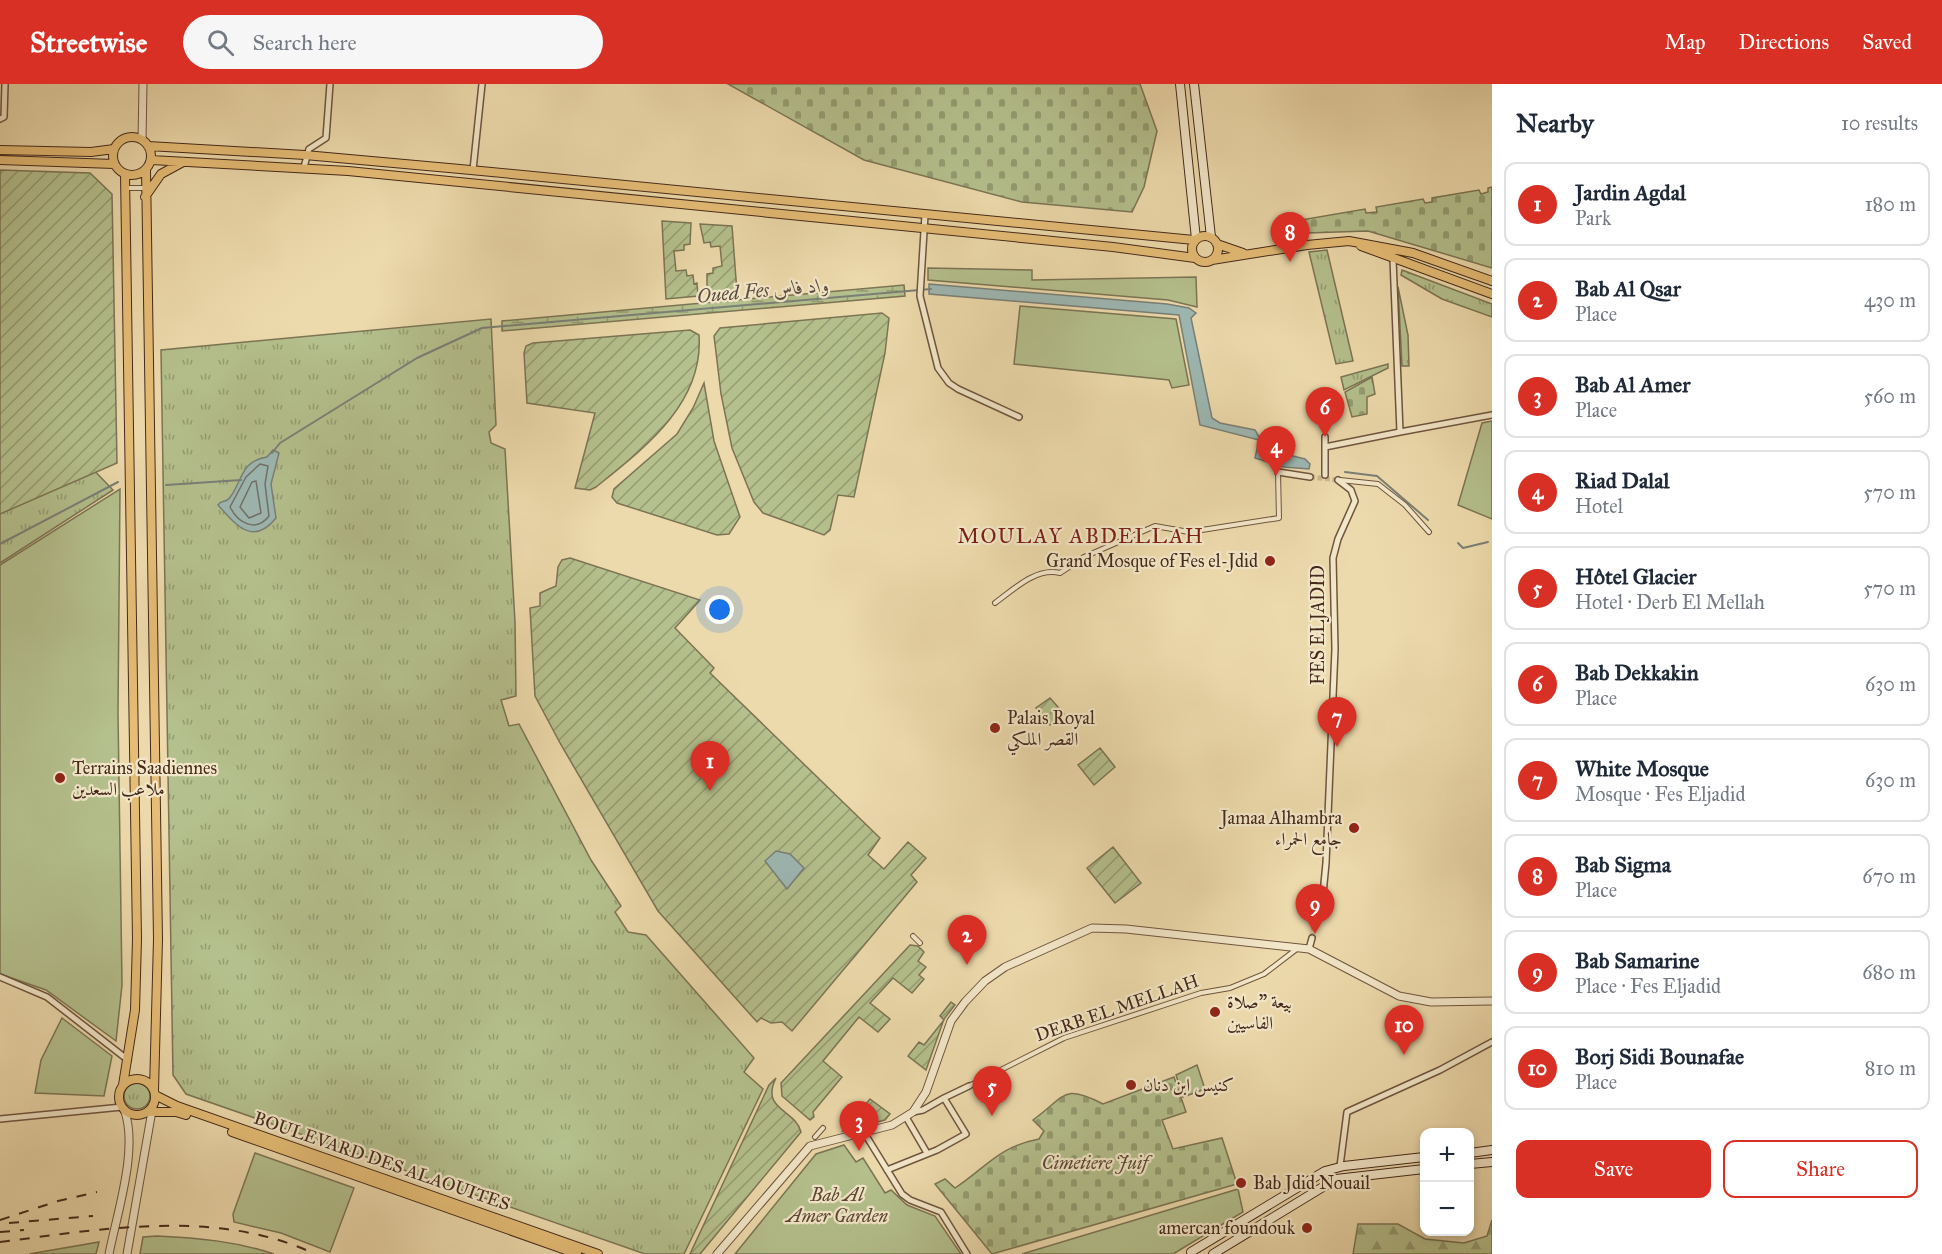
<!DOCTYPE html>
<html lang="en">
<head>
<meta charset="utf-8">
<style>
	body { margin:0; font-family:"IM FELL Great Primer",Amiri,serif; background:#f6f6f7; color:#1f2937 }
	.controls { position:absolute; right:18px; bottom:18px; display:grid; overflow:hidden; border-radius:12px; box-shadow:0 3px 9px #0003 }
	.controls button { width:54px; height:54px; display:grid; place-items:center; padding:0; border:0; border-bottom:2px solid #e0e1e3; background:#fff; color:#1f2937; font:30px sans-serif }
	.you { position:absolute; left:720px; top:526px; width:21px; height:21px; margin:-15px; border:4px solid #fff; border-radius:50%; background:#1a73e8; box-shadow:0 0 0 9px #1a73e833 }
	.badge { display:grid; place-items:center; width:39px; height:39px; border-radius:50%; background:#d93025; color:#fff; font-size:20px; font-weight:700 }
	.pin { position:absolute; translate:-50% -50px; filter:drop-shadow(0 2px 3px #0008) }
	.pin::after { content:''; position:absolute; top:32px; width:21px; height:18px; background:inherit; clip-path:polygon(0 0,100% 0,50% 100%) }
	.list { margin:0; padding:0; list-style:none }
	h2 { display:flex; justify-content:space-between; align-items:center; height:78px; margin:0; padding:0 24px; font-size:26px }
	h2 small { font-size:20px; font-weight:400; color:#747a83 }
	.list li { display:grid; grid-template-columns:39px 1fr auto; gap:18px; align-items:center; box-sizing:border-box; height:84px; margin:0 12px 12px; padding:0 12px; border:2px solid #e0e1e3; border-radius:12px }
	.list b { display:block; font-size:22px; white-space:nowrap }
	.list p { margin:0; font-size:20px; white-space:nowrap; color:#747a83 }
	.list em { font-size:20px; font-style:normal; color:#747a83 }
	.actions { display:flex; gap:12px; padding:18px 24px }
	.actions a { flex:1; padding:14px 0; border:2px solid #d93025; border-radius:12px; text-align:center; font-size:21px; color:#d93025 }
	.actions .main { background:#d93025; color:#fff }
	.icon { flex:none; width:33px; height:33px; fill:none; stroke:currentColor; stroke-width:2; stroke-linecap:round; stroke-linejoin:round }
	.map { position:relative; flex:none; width:1492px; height:1170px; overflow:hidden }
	header { display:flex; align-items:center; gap:36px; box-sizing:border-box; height:84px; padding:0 30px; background:#d93025; color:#fff }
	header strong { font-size:28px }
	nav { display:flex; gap:33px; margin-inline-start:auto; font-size:21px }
	.search { width:420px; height:54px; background:#f6f6f7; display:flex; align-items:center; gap:15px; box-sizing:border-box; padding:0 21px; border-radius:33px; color:#747a83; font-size:22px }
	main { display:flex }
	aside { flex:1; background:#fff }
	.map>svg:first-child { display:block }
	.grass { fill:url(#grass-tufts); stroke:#7c7454; stroke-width:1.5 }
	.forest { fill:url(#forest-firs); stroke:#7c7454; stroke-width:1.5 }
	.wetland { fill:url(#wetland-marsh); stroke:#7c7454; stroke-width:1.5 }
	.cemetery { fill:url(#cemetery-stones); stroke:#7c7454; stroke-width:1.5 }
	.park { fill:#b4c08d; stroke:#7c7454; stroke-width:1.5 }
	.garden { fill:url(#garden-furrows); stroke:#7c7454; stroke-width:1.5 }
	.water { fill:#9db8b4; stroke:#7a7f77; stroke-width:1.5 }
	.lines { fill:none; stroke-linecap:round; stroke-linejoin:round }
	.shore { stroke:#717068; stroke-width:1.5 }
	.stream { stroke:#7a7f77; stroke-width:2 }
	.minor-tunnel { stroke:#cbb78f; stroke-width:5; stroke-dasharray:5 2.5; stroke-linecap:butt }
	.pedestrian-casing { stroke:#6f553f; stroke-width:6 }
	.minor-casing { stroke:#6f553f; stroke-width:8 }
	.tertiary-casing { stroke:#6f553f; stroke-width:9 }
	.secondary-casing { stroke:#45291b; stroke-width:10 }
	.primary-casing { stroke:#45291b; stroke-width:10 }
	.pedestrian { stroke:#f3e7c9; stroke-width:4 }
	.minor { stroke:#f3e7c9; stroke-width:5 }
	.tertiary { stroke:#f3e7c9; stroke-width:7 }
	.secondary { stroke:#f3e7c9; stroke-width:8 }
	.primary { stroke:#e6bd76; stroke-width:8 }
	.rail { stroke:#45291b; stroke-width:2; stroke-dasharray:10 10; stroke-linecap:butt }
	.poi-dot { fill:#8f2418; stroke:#f3e7c9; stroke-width:2 }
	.labels { text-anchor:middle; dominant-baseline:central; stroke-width:4.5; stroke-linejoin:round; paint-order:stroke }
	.poi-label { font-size:18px; fill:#45291b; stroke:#f3e7c9; text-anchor:start }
	.street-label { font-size:18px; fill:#45291b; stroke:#f3e7c9 }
	.park-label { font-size:18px; font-style:italic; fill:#5b4732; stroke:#f3e7c9 }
	.water-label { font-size:20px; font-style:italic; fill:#5b4d41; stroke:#f3e7c9 }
	.quarter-label { font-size:21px; letter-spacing:1.5px; fill:#7a1f14; stroke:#f3e7c9 }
</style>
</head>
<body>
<header>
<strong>Streetwise</strong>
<div class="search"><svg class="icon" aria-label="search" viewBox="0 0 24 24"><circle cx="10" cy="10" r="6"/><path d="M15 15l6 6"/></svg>Search here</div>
<nav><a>Map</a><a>Directions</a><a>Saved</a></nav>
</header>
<main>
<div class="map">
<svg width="1492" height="1170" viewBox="0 0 1492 1170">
	<defs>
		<pattern id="grass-tufts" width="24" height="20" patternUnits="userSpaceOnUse" patternTransform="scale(1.5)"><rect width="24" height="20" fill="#b4c08d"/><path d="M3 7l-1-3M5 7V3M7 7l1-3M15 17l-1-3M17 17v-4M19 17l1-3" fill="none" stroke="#949c72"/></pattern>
		<pattern id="forest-firs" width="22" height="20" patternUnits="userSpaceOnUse" patternTransform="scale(1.5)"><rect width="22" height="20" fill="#b4c08d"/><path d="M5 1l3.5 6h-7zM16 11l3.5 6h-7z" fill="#949c72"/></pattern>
		<pattern id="wetland-marsh" width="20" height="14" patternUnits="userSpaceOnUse" patternTransform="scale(1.5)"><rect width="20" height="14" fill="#b4c08d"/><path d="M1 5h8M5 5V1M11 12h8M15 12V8" fill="none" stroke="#949c72"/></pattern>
		<pattern id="cemetery-stones" width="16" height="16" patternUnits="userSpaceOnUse" patternTransform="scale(1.5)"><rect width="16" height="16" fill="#b4c08d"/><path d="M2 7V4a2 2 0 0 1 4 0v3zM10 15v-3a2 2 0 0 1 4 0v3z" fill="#949c72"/></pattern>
		<pattern id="garden-furrows" width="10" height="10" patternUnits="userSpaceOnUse" patternTransform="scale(1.5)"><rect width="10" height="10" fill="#b4c08d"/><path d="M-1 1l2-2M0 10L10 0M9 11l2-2" fill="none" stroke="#949c72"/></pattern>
	</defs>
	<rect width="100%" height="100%" fill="#eddaac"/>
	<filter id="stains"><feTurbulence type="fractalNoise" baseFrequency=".00333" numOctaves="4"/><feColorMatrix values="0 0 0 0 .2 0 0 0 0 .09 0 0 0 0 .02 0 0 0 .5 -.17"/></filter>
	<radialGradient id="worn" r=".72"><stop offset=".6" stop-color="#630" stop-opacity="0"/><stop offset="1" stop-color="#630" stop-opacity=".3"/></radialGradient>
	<!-- grass -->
	<path class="grass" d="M1327 166 1353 277 1336 280 1309 168Z
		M1402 186 1492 220V233L1442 215 1401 191Z
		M1398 203 1408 251 1409 282H1402Z
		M491 235 496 341 489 348 491 359 505 365 515 538 516 612 501 616 509 642 519 640 591 776 621 822 615 828 628 848 646 851 754 974 744 988 763 1005 684 1170H645L186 1010 173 991 161 266Z
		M1388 280V284L1344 306 1341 293Z
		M0 364 85 377 113 406 0 479Z
		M124 1012a13 13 0 1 1 26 0a13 13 0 1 1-26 0Z"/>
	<!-- forest -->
	<path class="forest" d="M1492 1136V1170H1353L1358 1140H1398L1425 1155 1464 1159 1487 1152Z"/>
	<!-- wetland -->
	<path class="wetland" d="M904 201 905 212 502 247V237Z"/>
	<!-- cemetery -->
	<path class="cemetery" d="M728 0H1140L1157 47 1144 103 1132 128 1022 118 864 76Z
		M1492 103V184L1368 147 1307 149 1298 146 1295 137 1365 125 1366 129 1377 128 1376 123 1423 115 1425 119 1432 118V114L1479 106 1481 110 1488 108V104Z
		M1372 293 1375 310 1367 313V330L1352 333 1345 308Z
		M1174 993 1186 1028 1162 1036 1173 1065 1222 1054 1237 1100 992 1170 935 1100 945 1095 955 1104C988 1082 998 1063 1039 1055L1044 1047 1033 1036C1066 1012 1063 999 1103 1020Z"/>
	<!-- park -->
	<path class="park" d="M928 184 1032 186V196L1196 193 1197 223 1168 216 928 196Z
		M1020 222 1176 235 1189 301 1172 304 1169 296 1014 280Z
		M1492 337V435L1458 421 1482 339Z
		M120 405 118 629 122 901 116 957 46 906 0 890V481Z
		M62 934 112 972 104 1012 35 1009 41 976Z
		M1197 981 1205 1005 1183 1013 1176 991Z
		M844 1061 856 1078 863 1074 885 1109 891 1106 907 1121 935 1132 961 1170H735L816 1070Z
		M255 1069 354 1104 330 1168 281 1149 234 1138 233 1130Z
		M1238 1105 1243 1128 1173 1170H1022Z
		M157 1152C198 1154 235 1157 274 1170H140L143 1153Z
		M99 1158 96 1170H29Z"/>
	<!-- garden -->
	<path class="garden" d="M0 86 90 89 112 110 117 379 0 430Z
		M662 137 691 139 690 160 684 161V166L674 167 676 187 686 186 687 192 693 191 694 200 697 199 698 212 666 215Z
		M700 140 732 142 737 208 707 211V190L713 189V184L722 182 720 162 711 163 710 158 704 159Z
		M882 229 889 234 885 269 854 413 838 411 830 446 824 451 763 429 754 418 732 364 721 310 714 252 720 244Z
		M690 246 699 251C704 320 643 365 596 403L590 406 575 404 595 329 527 319 524 269 526 262 533 259Z
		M704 299 714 357 740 433 729 450 717 451 617 419 612 413 614 405 677 350 693 324Z
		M570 474 700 516 675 544 714 584 710 589 880 754 868 771 884 785 908 758 926 774 911 791 917 798 792 947 782 938 771 939 761 934 757 938 658 827 560 659 535 612 530 524 540 522V509L556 502 558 483 562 476Z
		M1050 614 1064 630 1050 641 1036 624Z
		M1100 664 1115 683 1094 701 1078 681Z
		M1113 763 1141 799 1115 819 1087 784Z
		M910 861 918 862 924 868 918 877 926 883 919 891 924 895 912 909 893 894 870 919 890 935 878 948 859 933 823 977 842 993 813 1028 814 1033 810 1036 782 1012 781 999Z
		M951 918 955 921 944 935 926 986 908 972 919 958 924 961 944 936 940 932Z
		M776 994C760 1026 795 1025 801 1048L700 1170H690L769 1001Z
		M870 1015 890 1030 885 1036 843 1047Z"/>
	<!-- water -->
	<path class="water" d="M929 200 1167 220 1189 224 1196 229 1191 234 1212 334 1220 339 1255 346 1264 361 1286 366 1285 370 1305 375 1310 380 1309 385 1284 383 1255 374 1259 356 1200 341 1179 231 929 210Z
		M273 366 279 369 271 400 276 434C253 463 235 440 218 421 223 414 225 421 231 412 243 395 241 377 267 373Z
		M776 767 790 770 804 784 787 805 765 777Z"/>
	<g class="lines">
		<!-- shore -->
		<path class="shore" d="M260 380 268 382 265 400 269 432C256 449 238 439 230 423L246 393Z
			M256 397 261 429 249 434 240 423 252 398Z"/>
		<!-- stream -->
		<path class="stream" d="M272 369 280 359 417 274 482 244 931 205
			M1345 388 1377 392 1428 436
			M166 401 241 396
			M1458 459 1463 464 1488 458
			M0 460 118 398"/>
		<!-- minor-tunnel -->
		<path class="minor-tunnel" d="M1310 393 1338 396
			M1312 854 1315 838"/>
		<defs>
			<path id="pedestrian" d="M126 104H145
				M1340 396 1378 400 1405 421 1429 448
				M995 519C1013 506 1036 483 1060 489L1084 473 1155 442 1189 448 1279 434 1278 388
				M913 852 920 859
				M969 1002 1064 954 1201 909 1230 904 1264 890 1298 864
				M815 1053 823 1044"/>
			<path id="minor" d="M0 35 4 33 5 0
				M304 83 309 65 326 54 330 0
				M473 86 482 0
				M925 131 920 212 938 284 949 299 958 305 1019 333
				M1393 175 1400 348 1492 331
				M1325 353V363
				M1278 388 1310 393
				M1325 391V363L1400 348
				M1315 838 1323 810 1326 779 1335 565 1333 474 1338 455 1355 417 1351 406 1338 396
				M1309 865 1312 854
				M0 893 47 913 128 976
				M944 1014 969 1002
				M906 1033 927 1069
				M0 1035 122 1023
				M865 1050 902 1110 910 1116 941 1128 967 1170
				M1340 1082 1347 1028 1440 986 1492 958
				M887 1086 937 1066 966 1050 944 1014 923 1026 913 1028"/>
			<path id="tertiary" d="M142 56 143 0
				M109 1170C117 1129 139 1064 124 1025
				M127 1170 153 1021
				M717 1170 810 1062 892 1041 913 1028 926 1008 951 937 965 918 985 897 1005 883 1092 844 1126 845 1309 865 1399 912 1431 918 1492 917"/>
			<path id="secondary" d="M1180 0 1196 155
				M1194 0 1211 153
				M1470 1069 1492 1066
				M1470 1080 1492 1078
				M1191 1168 1325 1087 1344 1082 1424 1073
				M1213 1170 1336 1095 1424 1085"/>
			<path id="primary" d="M113 72a19 19 0 1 1 38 0a19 19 0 1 1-38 0Z
				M148 62 305 71 460 85 1194 156
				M0 66 91 68 114 65
				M0 76 114 80
				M151 76 348 87 1113 163 1195 174
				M146 86 158 855 154 1006
				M145 113 161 90 183 78
				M1192 165a13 13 0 1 1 26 0a13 13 0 1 1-26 0Z
				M1217 160 1243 169
				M1361 162 1492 210
				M1212 176 1307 161 1349 157 1413 169 1492 197
				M119 1013a18 18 0 1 1 36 0a18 18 0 1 1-36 0Z
				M123 1001 135 926 137 855 125 90
				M155 1011 177 1022 598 1170
				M148 1028H176L186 1031
				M232 1048 577 1170"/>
		</defs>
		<!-- pedestrian casing -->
		<use href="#pedestrian" class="pedestrian-casing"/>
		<!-- minor casing -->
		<use href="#minor" class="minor-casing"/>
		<!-- tertiary casing -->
		<use href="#tertiary" class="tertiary-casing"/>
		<!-- secondary casing -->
		<use href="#secondary" class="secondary-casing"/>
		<!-- primary casing -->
		<use href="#primary" class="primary-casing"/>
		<!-- pedestrian -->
		<use href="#pedestrian" class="pedestrian"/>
		<!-- minor -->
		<use href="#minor" class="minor"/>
		<!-- tertiary -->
		<use href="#tertiary" class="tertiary"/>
		<!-- secondary -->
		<use href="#secondary" class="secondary"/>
		<!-- primary -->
		<use href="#primary" class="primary"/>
		<!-- rail -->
		<path class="rail" d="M0 1136 58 1117 97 1108
			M9 1139 93 1132
			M0 1148 24 1146
			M0 1158C103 1145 217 1124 315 1170"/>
	</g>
	<!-- markers -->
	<g class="poi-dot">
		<circle cx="1270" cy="477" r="6"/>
		<circle cx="995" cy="644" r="6"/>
		<circle cx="60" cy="694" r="6"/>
		<circle cx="1354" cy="744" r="6"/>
		<circle cx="1215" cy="928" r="6"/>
		<circle cx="1131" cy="1001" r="6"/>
		<circle cx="1241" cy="1099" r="6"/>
		<circle cx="1307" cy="1144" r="6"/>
	</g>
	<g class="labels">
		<!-- poi labels -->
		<g class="poi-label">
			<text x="1258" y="477" text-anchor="end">Grand Mosque of Fes el-Jdid</text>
			<text x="1007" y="634">Palais Royal<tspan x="1007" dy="21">القصر الملكي</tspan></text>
			<text x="72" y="684">Terrains Saadiennes<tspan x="72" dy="21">ملاعب السعدين</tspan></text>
			<text x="1342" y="734" text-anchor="end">Jamaa Alhambra<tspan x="1342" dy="21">جامع الحمراء</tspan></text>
			<text x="1227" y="918">بيعة "صلاة<tspan x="1227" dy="21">الفاسيين</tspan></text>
			<text x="1143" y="1001">كنيس ابن دنان</text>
			<text x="1253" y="1099">Bab Jdid Nouail</text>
			<text x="1295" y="1144" text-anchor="end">amercan foundouk</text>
		</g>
		<!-- street labels -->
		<g class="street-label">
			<text transform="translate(1318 541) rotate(-90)">FES ELJADID</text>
			<text transform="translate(1117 924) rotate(-19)">DERB EL MELLAH</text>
			<text transform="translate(382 1077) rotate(19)">BOULEVARD DES ALAOUITES</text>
		</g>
		<!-- park labels -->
		<g class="park-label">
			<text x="1095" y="1079">Cimetiere Juif</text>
			<text x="837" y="1111">Bab Al<tspan x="837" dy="21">Amer Garden</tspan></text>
		</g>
		<!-- water labels -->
		<g class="water-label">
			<text transform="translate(763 206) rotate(-5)">Oued Fes واد فاس</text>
		</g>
		<!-- quarter labels -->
		<g class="quarter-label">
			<text x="1081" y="452">MOULAY ABDELLAH</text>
		</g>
	</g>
	<rect width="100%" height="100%" filter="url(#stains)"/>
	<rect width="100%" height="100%" fill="url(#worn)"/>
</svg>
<div class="controls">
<button>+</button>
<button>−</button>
</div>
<div class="you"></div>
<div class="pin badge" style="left:710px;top:707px">1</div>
<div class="pin badge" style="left:967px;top:881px">2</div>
<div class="pin badge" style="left:859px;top:1067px">3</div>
<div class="pin badge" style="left:1276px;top:392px">4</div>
<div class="pin badge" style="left:992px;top:1032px">5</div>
<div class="pin badge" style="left:1325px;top:353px">6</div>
<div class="pin badge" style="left:1337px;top:663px">7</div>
<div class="pin badge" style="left:1290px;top:178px">8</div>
<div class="pin badge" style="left:1315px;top:850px">9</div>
<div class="pin badge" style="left:1404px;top:971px">10</div>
</div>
<aside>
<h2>Nearby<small>10 results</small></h2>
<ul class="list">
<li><span class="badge">1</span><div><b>Jardin Agdal</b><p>Park</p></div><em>180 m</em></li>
<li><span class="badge">2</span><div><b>Bab Al Qsar</b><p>Place</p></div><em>430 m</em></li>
<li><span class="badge">3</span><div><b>Bab Al Amer</b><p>Place</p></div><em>560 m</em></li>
<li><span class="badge">4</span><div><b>Riad Dalal</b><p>Hotel</p></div><em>570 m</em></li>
<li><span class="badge">5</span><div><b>Hôtel Glacier</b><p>Hotel · Derb El Mellah</p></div><em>570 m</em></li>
<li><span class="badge">6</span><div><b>Bab Dekkakin</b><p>Place</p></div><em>630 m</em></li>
<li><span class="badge">7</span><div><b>White Mosque</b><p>Mosque · Fes Eljadid</p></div><em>630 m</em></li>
<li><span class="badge">8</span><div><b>Bab Sigma</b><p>Place</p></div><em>670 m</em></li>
<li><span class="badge">9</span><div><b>Bab Samarine</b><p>Place · Fes Eljadid</p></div><em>680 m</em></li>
<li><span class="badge">10</span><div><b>Borj Sidi Bounafae</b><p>Place</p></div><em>810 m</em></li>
</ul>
<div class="actions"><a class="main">Save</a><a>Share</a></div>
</aside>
</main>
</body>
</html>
